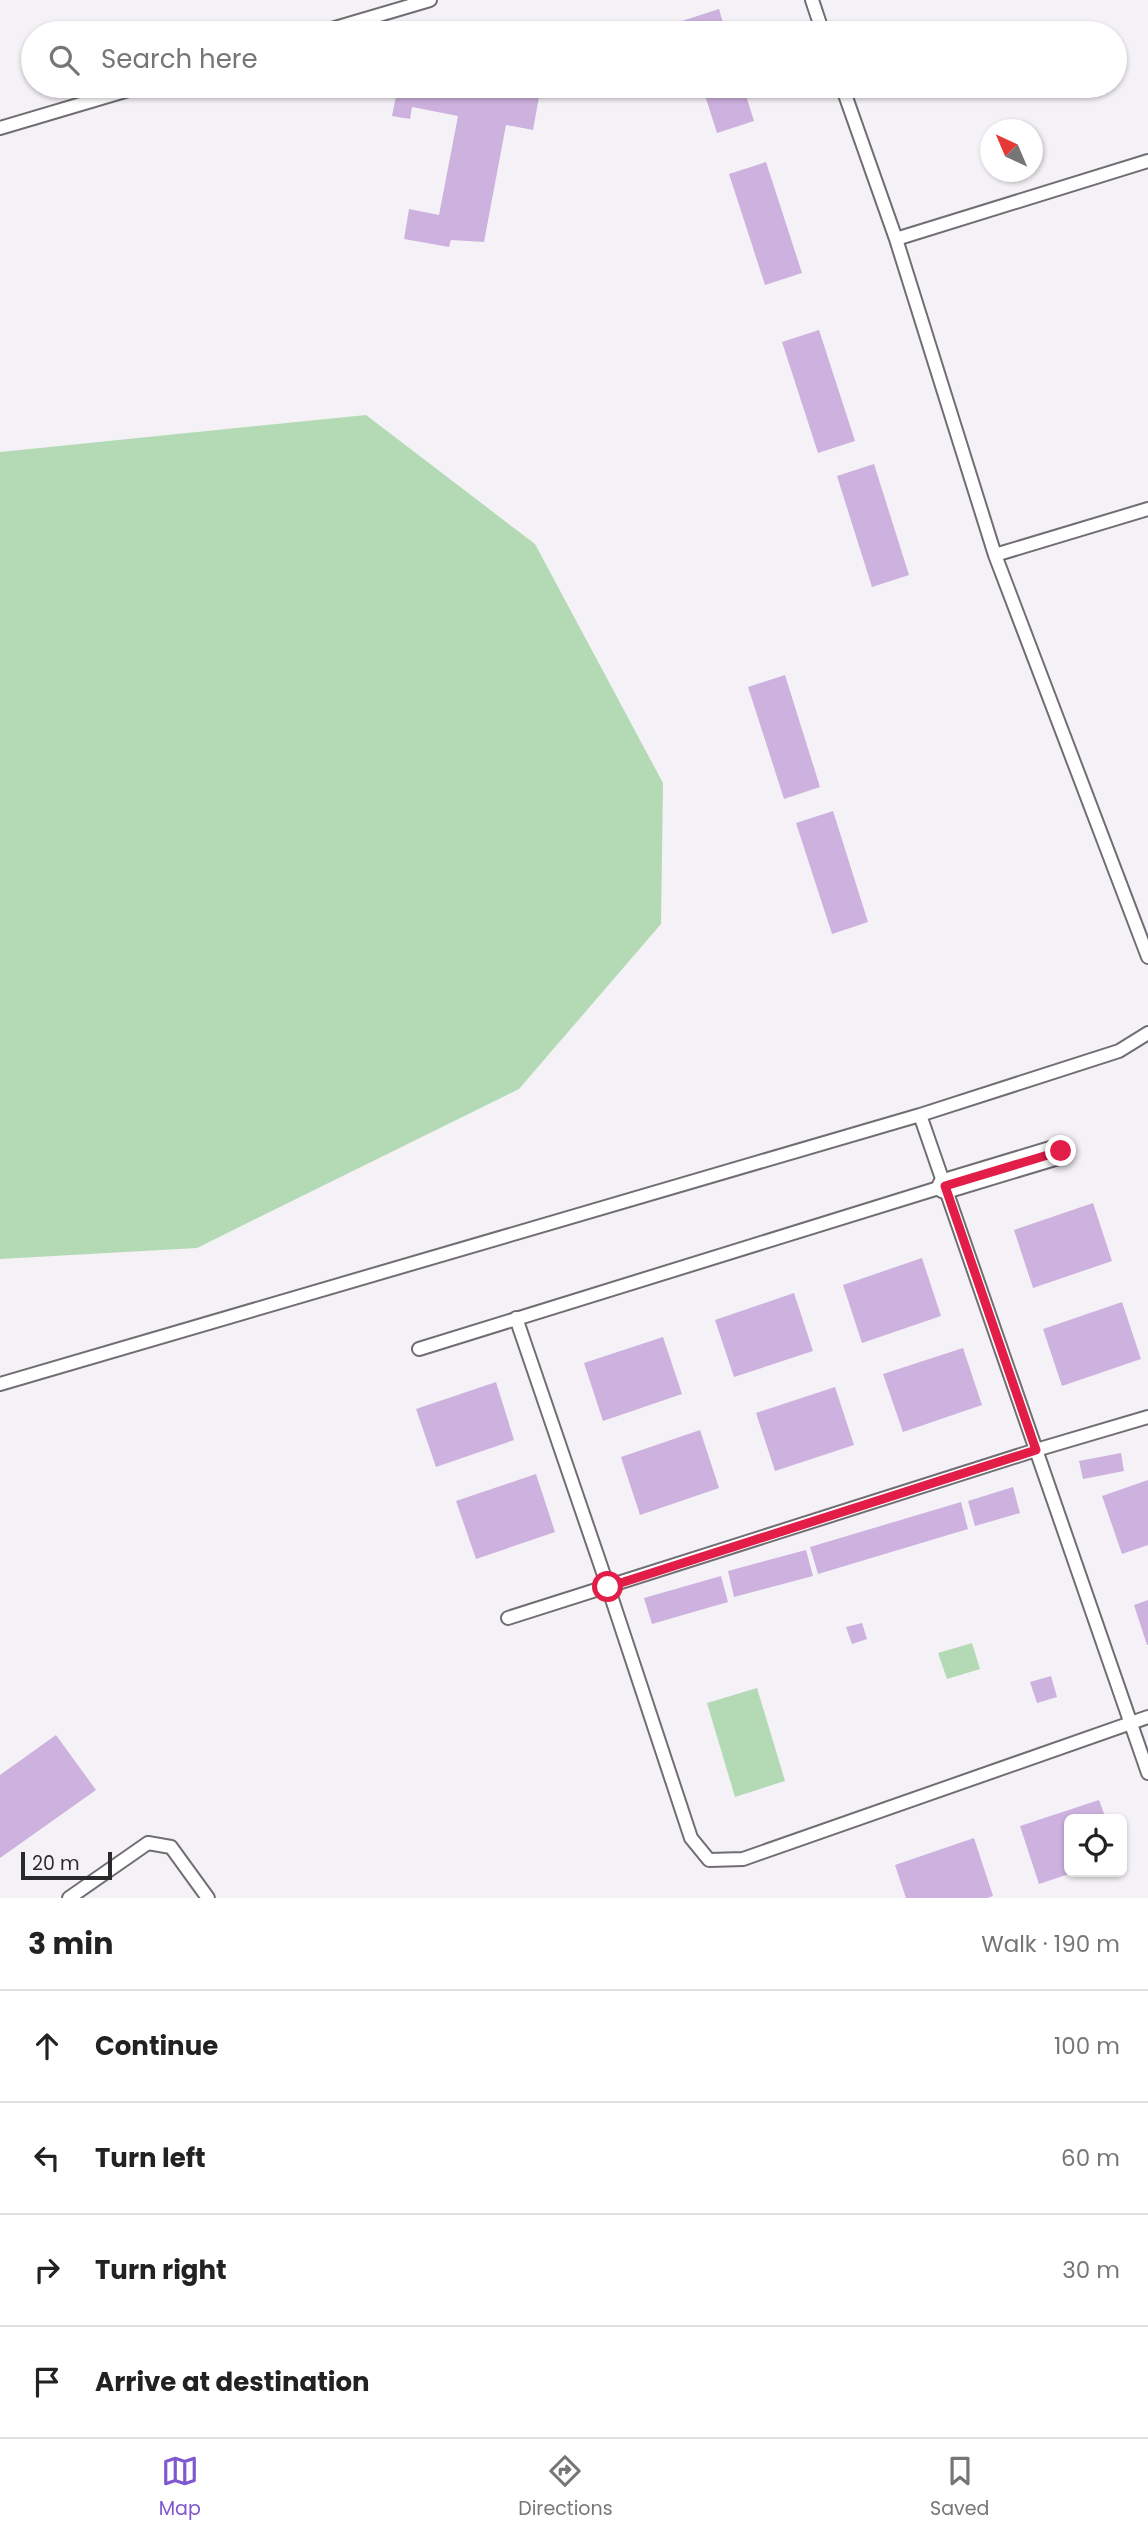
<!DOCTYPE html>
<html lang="en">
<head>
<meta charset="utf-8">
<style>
	body { margin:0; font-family:Poppins,sans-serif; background:#f2f2f2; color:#222 }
	.controls { position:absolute; right:21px; bottom:21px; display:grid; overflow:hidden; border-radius:10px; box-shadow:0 2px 5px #0004 }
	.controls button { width:63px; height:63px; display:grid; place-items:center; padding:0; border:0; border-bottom:2px solid #e0e0e0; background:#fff; color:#222; font:35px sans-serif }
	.compass { position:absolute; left:980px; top:119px; width:63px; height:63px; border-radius:50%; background:#fff; box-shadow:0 2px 5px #0004; rotate:316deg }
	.scale { position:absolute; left:21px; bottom:18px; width:91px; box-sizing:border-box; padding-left:7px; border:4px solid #2a292b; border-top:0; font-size:19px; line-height:24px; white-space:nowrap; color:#2a292b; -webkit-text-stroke:5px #f5f2f7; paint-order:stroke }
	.stop { position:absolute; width:21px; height:21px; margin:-16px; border:5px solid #e11d48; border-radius:50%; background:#fff }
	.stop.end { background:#e11d48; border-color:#fff; box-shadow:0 2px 7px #0008 }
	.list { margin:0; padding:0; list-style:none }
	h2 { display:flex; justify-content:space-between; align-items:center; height:91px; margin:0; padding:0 28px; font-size:30px }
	h2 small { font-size:23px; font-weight:400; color:#767676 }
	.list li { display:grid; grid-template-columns:46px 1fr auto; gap:21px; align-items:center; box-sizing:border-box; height:112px; padding:0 28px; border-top:2px solid #e0e0e0 }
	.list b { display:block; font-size:26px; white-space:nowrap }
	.list em { font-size:23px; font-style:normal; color:#767676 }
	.icon { flex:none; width:38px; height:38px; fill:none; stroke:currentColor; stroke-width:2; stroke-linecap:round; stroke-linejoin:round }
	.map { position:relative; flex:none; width:1148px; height:1898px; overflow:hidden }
	.search { position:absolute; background:#fff; box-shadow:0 2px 5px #0004; left:21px; right:21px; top:21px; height:77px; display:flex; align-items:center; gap:18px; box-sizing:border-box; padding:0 24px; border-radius:38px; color:#767676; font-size:26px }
	.sheet { height:539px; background:#fff }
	nav { display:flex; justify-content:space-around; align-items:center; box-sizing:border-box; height:98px; border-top:2px solid #e0e0e0; background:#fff; font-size:19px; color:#767676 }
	nav a { display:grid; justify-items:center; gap:4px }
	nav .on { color:#7e57d1 }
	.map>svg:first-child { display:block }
	.green { fill:#b4dab5 }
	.building { fill:#cdb1de }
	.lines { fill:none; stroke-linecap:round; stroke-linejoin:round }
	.lane-casing { stroke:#706e72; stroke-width:16 }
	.street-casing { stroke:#706e72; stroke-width:28 }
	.lane { stroke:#fff; stroke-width:12 }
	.street { stroke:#fff; stroke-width:24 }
	.route { stroke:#e11d48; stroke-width:9 }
</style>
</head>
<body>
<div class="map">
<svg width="1148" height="1898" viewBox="0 0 1148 1898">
	<rect width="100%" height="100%" fill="#f5f2f7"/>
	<!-- green -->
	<path class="green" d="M366 415 535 544 663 783 661 924 519 1089 197 1248 0 1259V452Z
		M972 1643 980 1669 947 1679 938 1653Z
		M757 1688 785 1781 735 1797 707 1703Z"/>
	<!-- building -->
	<path class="building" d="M719 9 726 33H686L682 21Z
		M398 86H541L533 130 506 125 484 242 451 240 449 247 404 239 409 209 439 215 458 116 412 107 410 119 392 116Z
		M702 86H743L754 121 717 133Z
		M766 162 802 273 765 285 729 174Z
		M819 330 855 441 818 453 782 342Z
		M874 464 909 575 872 587 837 476Z
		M785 675 820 787 784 799 748 687Z
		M833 811 868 922 832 934 796 823Z
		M1093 1203 1112 1261 1033 1288 1014 1230Z
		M922 1258 941 1316 862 1343 843 1285Z
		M794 1293 813 1351 734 1377 715 1320Z
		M1122 1302 1141 1359 1062 1386 1043 1329Z
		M663 1337 682 1394 603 1421 584 1363Z
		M963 1348 982 1405 903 1432 883 1374Z
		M496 1382 514 1440 436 1467 416 1409Z
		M835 1387 854 1445 775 1471 756 1413Z
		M700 1430 719 1488 640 1515 621 1457Z
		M1121 1453 1124 1471 1083 1479 1079 1461Z
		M536 1474 555 1532 476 1559 456 1501Z
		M1148 1480V1545L1122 1554 1102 1496Z
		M1013 1487 1020 1513 975 1526 968 1501Z
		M961 1502 968 1529 818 1574 810 1547Z
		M806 1550 813 1576 734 1597 728 1571Z
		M721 1576 728 1602 652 1624 644 1598Z
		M1148 1600V1645H1147L1134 1605Z
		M862 1623 867 1639 852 1644 846 1627Z
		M1051 1676 1057 1697 1037 1703 1030 1682Z
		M56 1735 96 1790 0 1858V1775Z
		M1099 1800 1106 1819H1069V1874L1039 1884 1020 1826Z
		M974 1838 993 1896 987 1898H906L895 1865Z"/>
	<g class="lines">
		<defs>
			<path id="lane" d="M812 0 823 33
				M318 33 430 0
				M842 86 896 239 995 555 1148 957
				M0 128 142 86
				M896 239 1148 161
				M995 555 1148 509
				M920 1115 1148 1773
				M516 1318 608 1587 691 1838 709 1860 743 1859 1148 1717
				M419 1349 945 1186
				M0 1384 920 1115 1119 1051 1148 1033
				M508 1618 1036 1450 1148 1417
				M69 1898 148 1843 171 1847 208 1898"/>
			<path id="street" d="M945 1186 1061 1151"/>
		</defs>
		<!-- lane casing -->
		<use href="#lane" class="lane-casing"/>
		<!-- street casing -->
		<use href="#street" class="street-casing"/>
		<!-- lane -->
		<use href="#lane" class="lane"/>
		<!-- street -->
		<use href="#street" class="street"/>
	</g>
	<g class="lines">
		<!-- route -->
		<path class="route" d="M608 1587 1036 1450 945 1186 1061 1151"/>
	</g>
</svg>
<div class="controls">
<button><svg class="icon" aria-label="locate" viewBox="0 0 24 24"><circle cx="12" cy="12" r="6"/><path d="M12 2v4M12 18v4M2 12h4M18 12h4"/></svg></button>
</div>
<svg class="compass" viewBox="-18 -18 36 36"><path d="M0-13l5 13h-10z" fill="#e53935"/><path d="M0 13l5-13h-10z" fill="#767676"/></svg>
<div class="scale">20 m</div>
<div class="stop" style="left:608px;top:1587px"></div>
<div class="stop end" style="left:1061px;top:1151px"></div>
<div class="search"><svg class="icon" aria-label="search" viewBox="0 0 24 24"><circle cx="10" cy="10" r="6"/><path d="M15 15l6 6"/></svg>Search here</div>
</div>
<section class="sheet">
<h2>3 min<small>Walk · 190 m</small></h2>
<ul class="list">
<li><svg class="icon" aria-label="ahead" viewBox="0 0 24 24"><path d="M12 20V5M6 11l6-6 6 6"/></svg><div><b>Continue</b></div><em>100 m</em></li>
<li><svg class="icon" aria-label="left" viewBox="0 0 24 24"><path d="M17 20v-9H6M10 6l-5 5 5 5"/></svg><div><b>Turn left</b></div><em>60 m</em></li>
<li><svg class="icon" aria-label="right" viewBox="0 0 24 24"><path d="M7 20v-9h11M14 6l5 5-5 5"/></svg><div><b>Turn right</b></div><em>30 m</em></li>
<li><svg class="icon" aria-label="arrive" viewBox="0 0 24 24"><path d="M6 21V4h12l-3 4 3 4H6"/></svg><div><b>Arrive at destination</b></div></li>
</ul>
</section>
<nav>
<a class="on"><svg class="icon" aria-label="map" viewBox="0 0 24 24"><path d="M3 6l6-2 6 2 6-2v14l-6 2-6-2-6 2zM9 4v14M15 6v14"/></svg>Map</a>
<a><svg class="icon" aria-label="directions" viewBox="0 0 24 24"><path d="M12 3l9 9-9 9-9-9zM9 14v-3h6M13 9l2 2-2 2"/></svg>Directions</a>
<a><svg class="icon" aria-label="saved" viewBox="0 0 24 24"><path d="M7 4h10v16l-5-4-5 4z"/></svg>Saved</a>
</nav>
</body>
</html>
